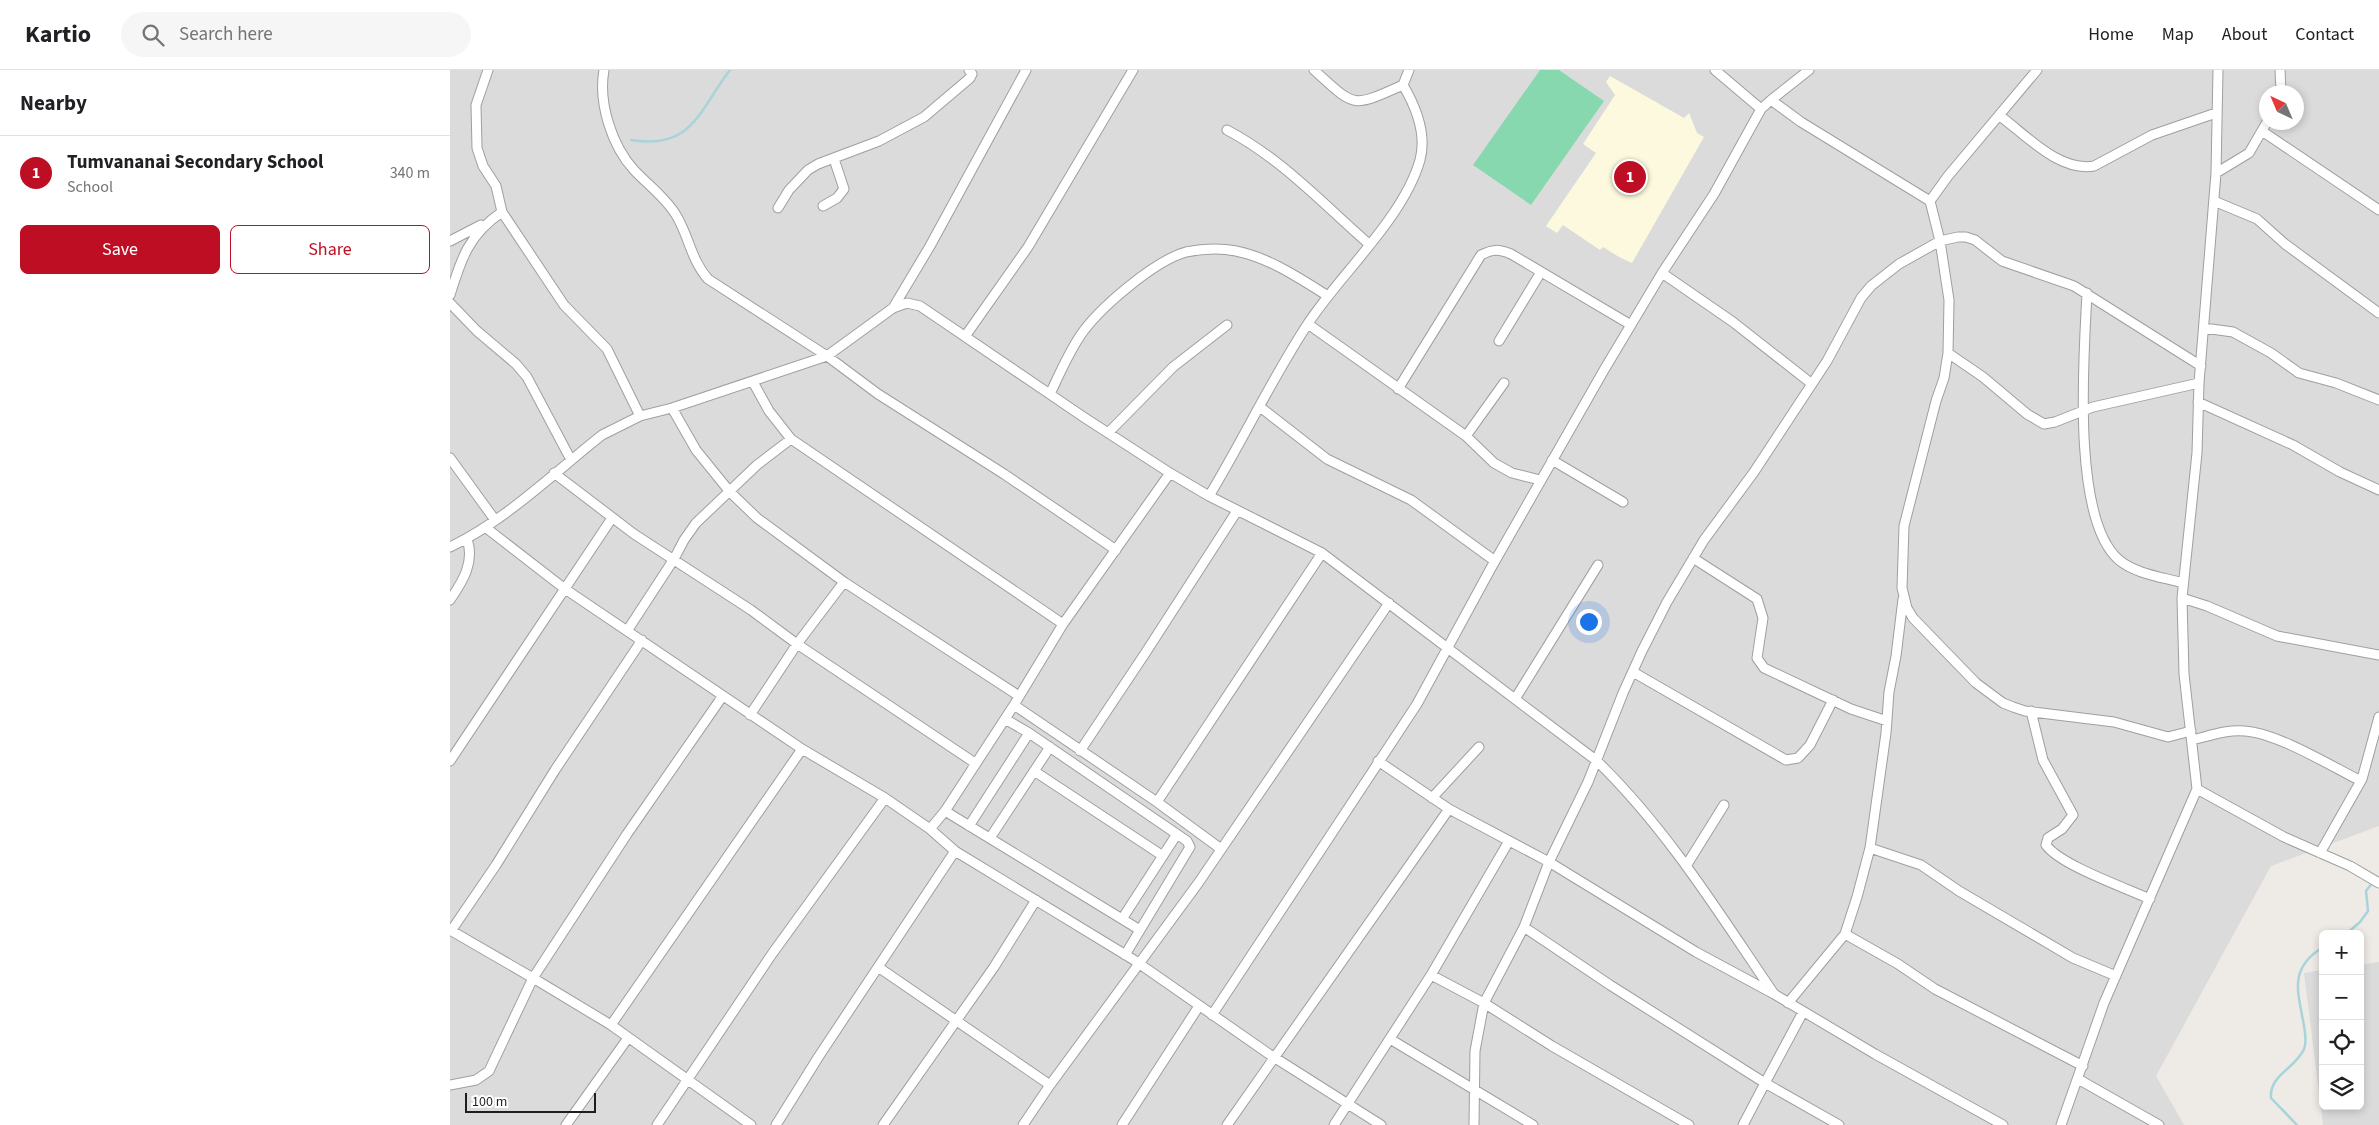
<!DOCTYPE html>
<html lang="en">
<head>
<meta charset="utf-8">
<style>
	body { margin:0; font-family:"Source Sans 3",sans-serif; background:#f6f6f6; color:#202124 }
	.controls { position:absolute; right:15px; bottom:15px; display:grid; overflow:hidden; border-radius:8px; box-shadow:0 2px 8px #0003 }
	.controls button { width:45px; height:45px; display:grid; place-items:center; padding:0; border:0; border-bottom:1px solid #e0e0e0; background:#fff; color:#202124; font:25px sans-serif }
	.compass { position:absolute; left:1809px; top:15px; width:45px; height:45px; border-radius:50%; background:#fff; box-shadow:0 2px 8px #0003; rotate:316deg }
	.scale { position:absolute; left:15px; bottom:12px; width:131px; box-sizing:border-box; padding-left:5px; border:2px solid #1e1e1e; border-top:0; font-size:14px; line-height:18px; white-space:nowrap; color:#1e1e1e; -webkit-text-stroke:4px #fff; paint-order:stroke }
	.you { position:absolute; left:1138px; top:551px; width:18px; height:18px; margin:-12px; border:4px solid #fff; border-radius:50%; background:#1a73e8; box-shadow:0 0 0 8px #1a73e833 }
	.badge { display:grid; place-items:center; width:32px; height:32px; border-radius:50%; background:#be0e23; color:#fff; font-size:16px; font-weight:700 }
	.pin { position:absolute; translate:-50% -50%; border:2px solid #fff; box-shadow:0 1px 5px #0006 }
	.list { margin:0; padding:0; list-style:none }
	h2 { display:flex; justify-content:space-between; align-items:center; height:65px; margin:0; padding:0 20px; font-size:21px }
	h2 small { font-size:16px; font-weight:400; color:#757577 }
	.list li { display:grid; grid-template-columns:32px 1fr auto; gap:15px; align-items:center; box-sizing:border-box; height:75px; padding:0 20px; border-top:1px solid #e0e0e0 }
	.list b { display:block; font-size:19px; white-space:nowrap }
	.list p { margin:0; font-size:16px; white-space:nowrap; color:#757577 }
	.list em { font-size:16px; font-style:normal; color:#757577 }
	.actions { display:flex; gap:10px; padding:15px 20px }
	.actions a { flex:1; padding:11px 0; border:1px solid #be0e23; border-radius:8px; text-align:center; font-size:18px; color:#be0e23 }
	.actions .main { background:#be0e23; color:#fff }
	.icon { flex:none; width:28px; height:28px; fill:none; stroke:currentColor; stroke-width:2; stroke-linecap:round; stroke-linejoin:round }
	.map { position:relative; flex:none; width:1929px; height:1055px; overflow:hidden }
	header { display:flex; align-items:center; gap:30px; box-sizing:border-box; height:70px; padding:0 25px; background:#fff; border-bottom:1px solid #e0e0e0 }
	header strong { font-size:24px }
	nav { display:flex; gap:28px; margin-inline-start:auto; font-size:18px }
	.search { width:350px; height:45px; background:#f6f6f6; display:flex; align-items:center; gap:12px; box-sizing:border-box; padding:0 18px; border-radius:28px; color:#757577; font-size:19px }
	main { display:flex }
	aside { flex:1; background:#fff }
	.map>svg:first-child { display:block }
	.residential { fill:#dcdbdb; fill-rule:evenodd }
	.education { fill:#fdf9df }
	.pitch { fill:#88d8af }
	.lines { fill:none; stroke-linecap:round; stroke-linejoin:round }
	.stream { stroke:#a8d4d9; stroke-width:2.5 }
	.minor-casing { stroke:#9f9f9f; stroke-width:11 }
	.minor { stroke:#fff; stroke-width:9 }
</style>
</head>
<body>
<header>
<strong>Kartio</strong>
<div class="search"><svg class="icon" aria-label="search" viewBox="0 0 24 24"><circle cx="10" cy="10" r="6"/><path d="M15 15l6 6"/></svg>Search here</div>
<nav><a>Home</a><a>Map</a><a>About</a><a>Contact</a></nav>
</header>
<main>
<aside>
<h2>Nearby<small></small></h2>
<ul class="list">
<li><span class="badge">1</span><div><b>Tumvananai Secondary School</b><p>School</p></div><em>340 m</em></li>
</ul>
<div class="actions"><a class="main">Save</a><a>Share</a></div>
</aside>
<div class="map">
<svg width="1929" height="1055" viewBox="0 0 1929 1055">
	<rect width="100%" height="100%" fill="#eeeae5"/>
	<!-- residential -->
	<path class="residential" d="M0 0H1929V756L1821 796 1706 1006 1734 1055H0ZM1816 22H1846V52H1816Z
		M1929 892V1055H1873L1854 903 1873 900V1036H1910V895Z"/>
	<!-- education -->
	<path class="education" d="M1160 6 1234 48 1239 43 1247 63 1254 67 1182 193 1169 187 1153 177 1150 180 1113 155 1107 163 1096 156 1146 83 1133 74 1165 25 1156 12Z"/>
	<!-- pitch -->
	<path class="pitch" d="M1090 0H1109L1154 31 1081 135 1023 95Z"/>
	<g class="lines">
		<!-- stream -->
		<path class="stream" d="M181 70C243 80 249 40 280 0
			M1896 864 1910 852 1918 841 1916 821 1923 812
			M1847 1055 1821 1028C1819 1005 1846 998 1854 979 1857 972 1855 962 1854 956 1848 921 1838 899 1873 877"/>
		<defs>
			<path id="minor" d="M38 0 26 35 27 78 33 96 46 116 52 142 114 235 157 279 190 346
				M154 0C148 33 162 76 184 100 198 115 215 127 226 145 239 166 241 190 258 209L377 286 428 324 554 404 666 480
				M864 0C906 38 901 38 953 15
				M1587 0 1498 106 1480 131 1490 171 1499 230 1498 283 1494 308 1486 331 1454 456 1452 518 1457 538 1463 548 1526 613 1553 633 1563 637 1575 641 1664 652 1718 667 1741 661
				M1830 0 1831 22
				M1321 30 1359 0
				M1311 39 1321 30 1351 52 1480 131
				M1550 46C1576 65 1609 102 1644 96L1702 65 1766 43
				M777 60C832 89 873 134 919 174
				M1812 61 1929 140
				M1766 103 1799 83 1817 52
				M1764 131 1807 149 1835 174 1929 243
				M373 136 387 128 394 119 384 89
				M328 138 339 120 358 100 368 94 429 71 474 47 520 8 522 4 519 0
				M0 171 31 155
				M1212 203 1283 252 1362 314
				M1637 223C1634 284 1621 449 1669 490 1686 504 1712 507 1733 513
				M0 225C11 189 19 164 52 142
				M0 233 27 261 66 294 77 307 121 390
				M443 238 480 176 576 0
				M858 254 1016 366 1044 393 1062 403 1090 410
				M1754 258 1783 262 1821 283 1849 303 1886 313 1929 330
				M516 265 578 177 683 0
				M1049 271 1091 202
				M1498 283 1533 307 1577 344 1594 354 1605 352 1643 337 1749 313
				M303 312 319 341 341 369 613 554
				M948 319 1031 185C1043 179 1048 179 1061 184L1181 255
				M600 324C609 305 618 284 630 266 648 239 704 191 736 182 751 179 771 178 786 181 820 188 849 208 878 226
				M1748 332 1843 375 1890 402 1929 420
				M810 337 877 389 961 430 1045 491
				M222 338 246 380 280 422 307 448 394 512 569 626
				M658 363 723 297 777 255
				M1016 366 1054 313
				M0 388 45 450
				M1102 390 1173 432
				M104 403 184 464 301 540 347 574 525 693
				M759 426C793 370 821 310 857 255 890 204 953 149 970 90 977 64 966 37 953 15L959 0
				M35 457 115 519 352 679 435 728 480 759 505 781 684 890 819 984 931 1055
				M0 477C55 451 105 402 152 365L190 346 222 338 377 286 443 238 457 233 470 236 635 348 720 403 759 426 872 483 1147 691C1217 759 1269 843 1324 924
				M1243 488 1307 529 1313 548 1307 588 1314 598 1401 639 1437 651
				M1732 528 1757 536 1827 566 1929 585
				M0 530C13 511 25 492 17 469
				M177 561 224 489 234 470 246 453 307 395 341 369
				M1183 602 1336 690 1348 688 1360 675 1383 630
				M1065 629 1148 495
				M564 635 707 732 771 779
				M1581 641 1593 690 1623 745 1612 759 1598 768 1596 775C1610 795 1676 818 1700 829
				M300 645 347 574 394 512
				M555 649 579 663 737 771 740 777 675 885
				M1742 670C1759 666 1778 659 1795 661 1827 663 1881 696 1911 711
				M630 681 696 582 787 441
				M0 691 162 448
				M928 691 999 739 1099 792 1246 882 1324 924 1425 984 1553 1055
				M584 701 713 786
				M1747 719 1834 767 1900 796 1929 813
				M982 728 1029 677
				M707 732 872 483
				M495 741 690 860
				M519 756 579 663
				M480 759 495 741 564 635 613 554 720 403
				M540 768 600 677
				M1420 778 1471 795 1509 821 1623 888 1666 906
				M1870 783 1912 709 1929 647
				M1236 796 1274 735
				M672 849 727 764
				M1074 857 1160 915 1315 1013 1293 1055
				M0 860 83 908 177 764 272 627
				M1 861 46 795 105 700 192 570
				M1395 864 1448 894 1485 919 1633 996
				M428 897 600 1015
				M981 905 1034 933 1102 976 1239 1055
				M1338 933 1395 864 1407 827 1420 778 1436 663 1439 622 1446 586 1453 529
				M1353 942 1315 1013 1389 1055
				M762 945 967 634 1041 498 1154 300 1212 203 1264 124 1311 39 1265 0
				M161 955 352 679
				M940 969 1083 1055
				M1628 1009 1709 1055
				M0 1015 26 1010 39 1001 83 908 161 955 301 1055
				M116 1055 178 968
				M207 1055 322 884 435 728
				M326 1055 369 986 505 781
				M433 1055 544 897 586 830
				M573 1055 600 1015 749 812 939 533
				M672 1055 749 936
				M777 1055 999 739
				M884 1055 981 905 1059 771
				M1024 1055 1025 981 1034 933 1074 857 1099 792 1138 712 1173 623 1192 581 1217 532 1254 470 1304 402 1377 291 1411 228 1421 216 1449 194 1490 171 1508 167H1516L1525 170 1552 191 1624 216 1751 296
				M1611 1055 1654 933 1747 719 1734 604 1732 528 1747 383 1749 313 1766 103 1768 0"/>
		</defs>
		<!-- minor casing -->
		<use href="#minor" class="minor-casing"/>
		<!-- minor -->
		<use href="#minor" class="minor"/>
	</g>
</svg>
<div class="controls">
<button>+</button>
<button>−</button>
<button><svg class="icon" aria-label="locate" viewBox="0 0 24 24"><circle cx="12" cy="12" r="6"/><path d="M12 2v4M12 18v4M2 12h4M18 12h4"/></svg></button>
<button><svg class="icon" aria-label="layers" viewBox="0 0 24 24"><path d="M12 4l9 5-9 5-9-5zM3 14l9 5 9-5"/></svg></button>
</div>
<svg class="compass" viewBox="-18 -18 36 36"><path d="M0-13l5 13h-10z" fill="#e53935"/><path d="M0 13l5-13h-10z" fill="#757577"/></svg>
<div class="scale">100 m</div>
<div class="you"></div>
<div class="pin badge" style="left:1180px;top:107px">1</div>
</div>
</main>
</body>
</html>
